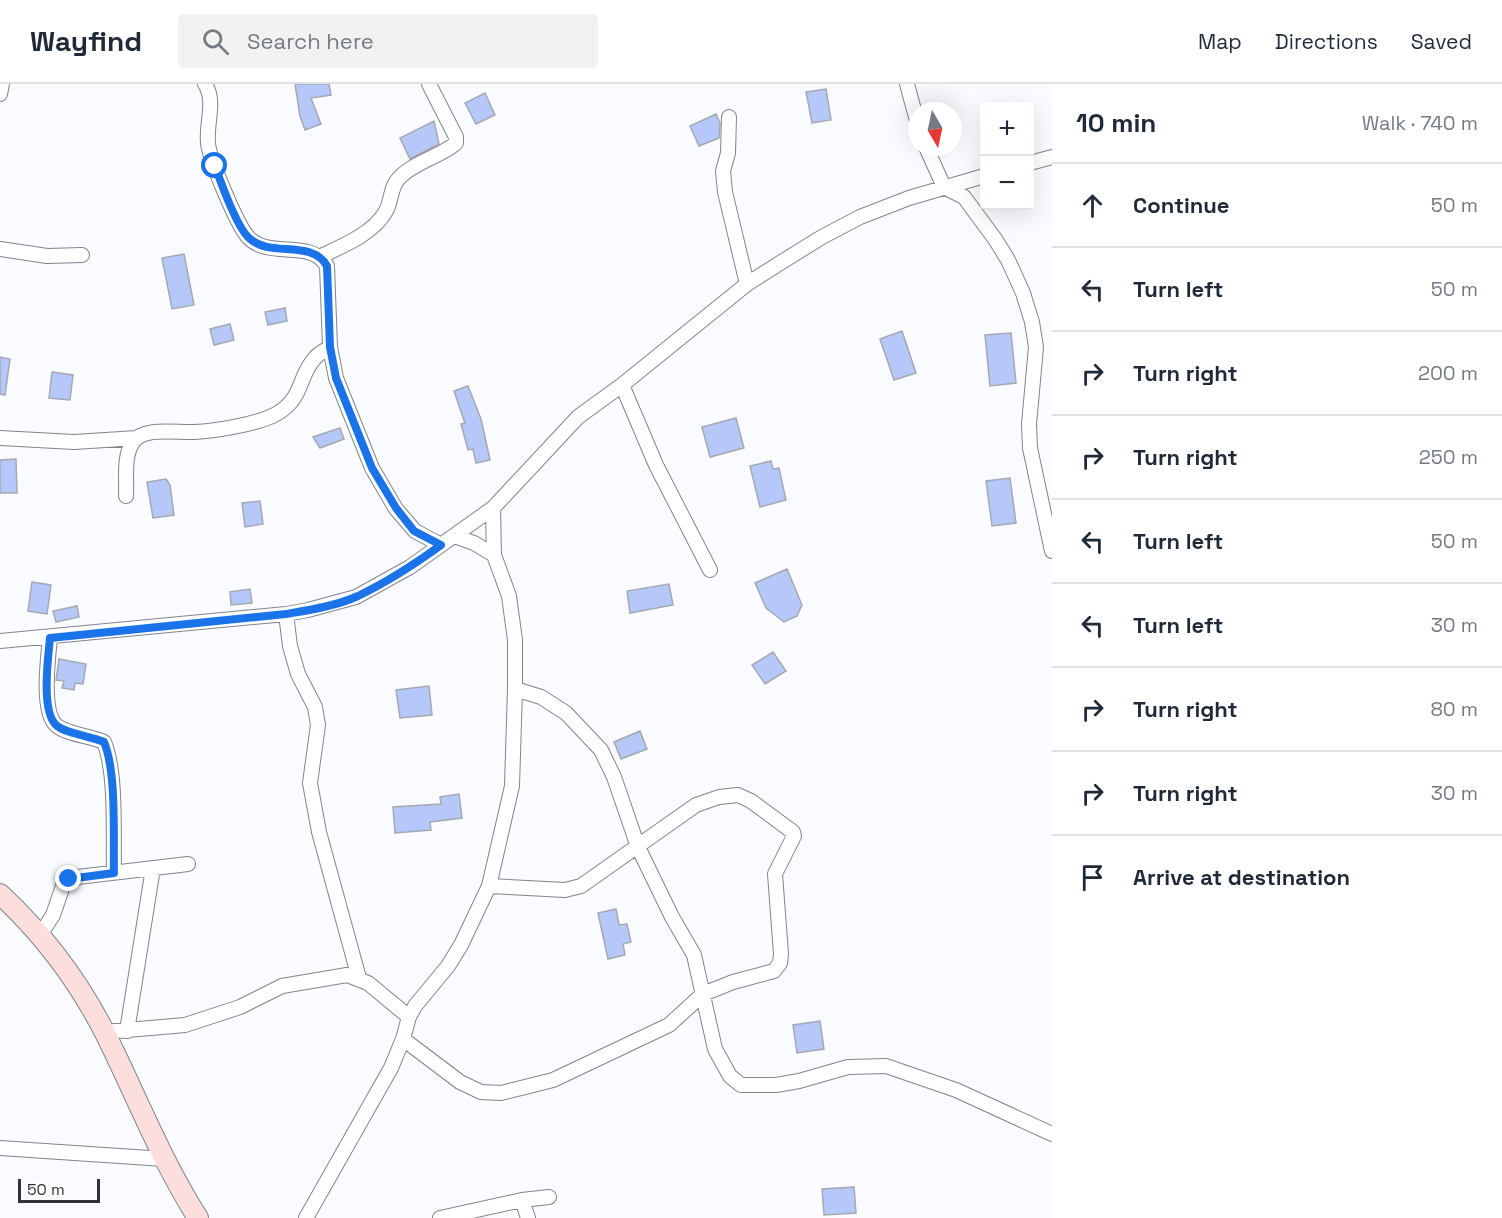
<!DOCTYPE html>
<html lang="en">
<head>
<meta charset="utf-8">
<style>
	body { margin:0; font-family:"Space Grotesk",sans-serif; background:#f2f2f3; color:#1f2937 }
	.controls { position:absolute; right:18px; top:18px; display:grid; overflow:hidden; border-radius:6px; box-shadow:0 6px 24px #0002 }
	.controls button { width:54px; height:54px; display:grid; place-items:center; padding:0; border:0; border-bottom:2px solid #e0e1e3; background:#fff; color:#1f2937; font:30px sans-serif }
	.compass { position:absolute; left:908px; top:18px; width:54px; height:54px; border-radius:50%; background:#fff; box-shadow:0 6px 24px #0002; rotate:171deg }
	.scale { position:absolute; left:18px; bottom:15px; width:82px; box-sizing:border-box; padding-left:6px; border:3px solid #303235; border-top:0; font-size:16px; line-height:21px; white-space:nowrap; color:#303235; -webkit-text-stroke:4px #fff; paint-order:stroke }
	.stop { position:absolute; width:18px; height:18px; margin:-14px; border:4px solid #1a73e8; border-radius:50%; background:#fff }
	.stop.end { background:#1a73e8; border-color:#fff; box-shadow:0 2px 6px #0008 }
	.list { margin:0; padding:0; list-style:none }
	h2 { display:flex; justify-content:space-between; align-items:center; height:78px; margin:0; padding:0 24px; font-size:26px }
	h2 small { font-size:20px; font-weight:400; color:#747a83 }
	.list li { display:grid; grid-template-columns:39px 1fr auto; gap:18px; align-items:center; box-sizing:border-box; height:84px; padding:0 24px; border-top:2px solid #e0e1e3 }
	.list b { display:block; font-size:22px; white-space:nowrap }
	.list em { font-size:20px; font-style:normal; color:#747a83 }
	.icon { flex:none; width:33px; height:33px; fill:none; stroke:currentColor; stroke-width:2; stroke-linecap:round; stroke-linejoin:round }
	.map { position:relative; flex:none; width:1052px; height:1134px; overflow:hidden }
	header { display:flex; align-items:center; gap:36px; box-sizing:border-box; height:84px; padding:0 30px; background:#fff; border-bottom:2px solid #e0e1e3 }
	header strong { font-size:28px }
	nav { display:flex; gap:33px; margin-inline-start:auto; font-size:21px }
	.search { width:420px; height:54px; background:#f2f2f3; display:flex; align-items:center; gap:15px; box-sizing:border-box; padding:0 21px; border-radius:6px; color:#747a83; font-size:22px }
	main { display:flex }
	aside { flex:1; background:#fff }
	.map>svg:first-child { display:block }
	.building { fill:#b5c8f9; stroke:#a4a8b0; stroke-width:1.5 }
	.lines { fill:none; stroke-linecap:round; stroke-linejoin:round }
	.street-casing { stroke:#81848c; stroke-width:16 }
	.secondary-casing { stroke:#81848c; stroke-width:22 }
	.street { stroke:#fff; stroke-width:14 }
	.secondary { stroke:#fcdfdd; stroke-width:20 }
	.route { stroke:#1a73e8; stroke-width:8 }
</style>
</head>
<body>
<header>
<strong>Wayfind</strong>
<div class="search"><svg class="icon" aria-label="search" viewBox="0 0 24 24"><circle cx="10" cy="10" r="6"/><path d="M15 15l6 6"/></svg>Search here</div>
<nav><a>Map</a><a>Directions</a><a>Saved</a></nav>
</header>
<main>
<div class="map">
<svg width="1052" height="1134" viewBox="0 0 1052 1134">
	<rect width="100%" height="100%" fill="#fafbff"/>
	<!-- building -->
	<path class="building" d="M295 0H329L331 11 311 14 321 40 305 46 300 32Z
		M826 5 831 36 812 39 806 8Z
		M485 9 495 31 476 40 465 19Z
		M716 30 720 39 719 54 699 62 690 42Z
		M434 37 439 60 410 75 400 54Z
		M184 170 194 221 172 225 162 174Z
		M285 224 287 237 268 241 265 228Z
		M230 240 234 256 214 261 210 245Z
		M902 247 916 289 894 296 880 255Z
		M1011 249 1016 299 990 302 985 251Z
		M0 273 10 275 5 311 0 310Z
		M52 288 73 291 70 316 49 314Z
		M468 302 481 335 490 376 476 379 473 365 468 366 461 340 465 339 454 307Z
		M736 334 744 364 710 373 702 343Z
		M340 344 344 355 320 364 313 353Z
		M16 375 17 409H0V376Z
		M771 377 773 385 779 384 786 416 760 423 750 382Z
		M1010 394 1016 439 992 442 986 397Z
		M166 395 170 401 174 431 153 434 147 398Z
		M260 417 263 440 245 443 242 419Z
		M787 485 802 521 797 532 784 538 766 524 755 499Z
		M32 498 51 501 47 530 28 527Z
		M669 500 673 521 630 529 627 507Z
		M250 505 252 519 231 521 230 508Z
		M77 522 79 533 56 538 53 527Z
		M773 568 786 587 765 600 752 581Z
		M59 575 86 580 83 600 75 599 74 606 62 604 64 597 56 596Z
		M429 602 432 631 400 634 396 606Z
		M640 647 647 665 621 675 614 658Z
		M459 710 462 734 430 738 431 746 395 749 393 723 441 720 440 713Z
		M616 825 619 841 627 840 631 858 623 860 625 871 608 875 598 829Z
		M820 937 824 965 797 969 793 941Z
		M854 1103 856 1129 824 1131 822 1105Z"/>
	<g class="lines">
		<defs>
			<path id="street" d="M205 0C216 17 206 39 208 59 209 74 237 141 248 153 269 176 311 154 327 182L330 263 336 294 372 384 396 425 415 447 441 461
				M907 0 917 37
				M0 10 2 0
				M729 33 728 69 723 87 725 108 747 200
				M926 63 944 103 964 113 995 155 1008 176 1023 209 1032 238 1036 263 1029 340 1030 364 1052 467
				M1030 79 1052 73
				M0 165 47 172 82 171
				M321 172C343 162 374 149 386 127 392 116 390 102 400 93 416 77 440 73 456 59V53L429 0
				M622 301 656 381 710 486
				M0 354 74 358 137 354
				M126 412C127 396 123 372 133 358 144 342 177 349 194 348 215 347 260 340 278 329 304 313 298 292 315 274 319 269 326 266 330 263
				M454 452 474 459 494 471
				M286 530 290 562 298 590 315 623 318 641 310 699 319 748 359 894
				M50 554C48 574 41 627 56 641 65 650 91 652 104 658 117 689 113 754 114 789
				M0 557 286 530 308 526 356 513 410 483 493 424 578 333 622 301 747 200 780 179 822 153 860 133 909 114 984 92
				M515 605 541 613 566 629 601 666 614 693 638 763 672 833 694 871 715 965 730 992 741 1001H776L799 997 848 983 886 982 956 1006 1052 1050
				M39 853 53 831 64 799 69 794 188 780
				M127 947 153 784
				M104 948 185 941 240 923 282 902 347 891 368 899 409 933
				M403 955 460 998 481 1008 501 1009 553 996 669 941 703 910 733 898 774 887 780 879 781 870 775 790 794 752 793 748 751 717 738 711 719 713 696 721 581 802 565 806 489 802
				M0 1064 164 1075
				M522 1116 528 1134
				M306 1134 391 984 403 955 409 933 415 922 448 882 461 861 489 802 512 702 515 605V556L509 512 494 471 493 424
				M440 1134 522 1116 549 1113"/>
			<path id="secondary" d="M0 810C42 849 79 898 105 949 136 1011 161 1076 198 1134"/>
		</defs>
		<!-- street casing -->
		<use href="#street" class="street-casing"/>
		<!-- secondary casing -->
		<use href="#secondary" class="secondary-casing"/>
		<!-- street -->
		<use href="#street" class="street"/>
		<!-- secondary -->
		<use href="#secondary" class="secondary"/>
	</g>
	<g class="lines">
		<!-- route -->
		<path class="route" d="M69 795 114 789C113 754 117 689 104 658 91 652 66 650 56 641 41 627 48 574 50 554L286 530C309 526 336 522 358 512 387 498 415 480 441 461L414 447 396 424 372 384 336 294 330 263 327 182C311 154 269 175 248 153 236 141 221 99 215 82"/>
	</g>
</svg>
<div class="controls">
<button>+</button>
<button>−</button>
</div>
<svg class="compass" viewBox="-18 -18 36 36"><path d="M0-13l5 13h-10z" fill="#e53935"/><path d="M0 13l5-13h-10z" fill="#747a83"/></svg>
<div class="scale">50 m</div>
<div class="stop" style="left:215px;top:82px"></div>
<div class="stop end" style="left:69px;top:795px"></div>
</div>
<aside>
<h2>10 min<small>Walk · 740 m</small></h2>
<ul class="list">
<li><svg class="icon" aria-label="ahead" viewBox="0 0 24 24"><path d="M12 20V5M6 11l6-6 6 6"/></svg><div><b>Continue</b></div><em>50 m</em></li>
<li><svg class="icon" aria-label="left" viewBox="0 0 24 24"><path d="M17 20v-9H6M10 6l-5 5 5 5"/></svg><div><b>Turn left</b></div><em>50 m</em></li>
<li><svg class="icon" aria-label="right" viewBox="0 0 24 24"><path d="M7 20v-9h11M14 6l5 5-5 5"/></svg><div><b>Turn right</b></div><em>200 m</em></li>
<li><svg class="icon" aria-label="right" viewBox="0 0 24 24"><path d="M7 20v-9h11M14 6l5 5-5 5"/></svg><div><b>Turn right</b></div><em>250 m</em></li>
<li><svg class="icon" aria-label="left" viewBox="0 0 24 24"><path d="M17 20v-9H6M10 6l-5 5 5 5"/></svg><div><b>Turn left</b></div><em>50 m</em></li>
<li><svg class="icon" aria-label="left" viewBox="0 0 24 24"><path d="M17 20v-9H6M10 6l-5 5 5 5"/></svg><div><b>Turn left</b></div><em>30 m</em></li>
<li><svg class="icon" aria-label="right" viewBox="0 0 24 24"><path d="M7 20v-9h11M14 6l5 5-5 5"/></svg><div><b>Turn right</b></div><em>80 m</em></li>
<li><svg class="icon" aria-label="right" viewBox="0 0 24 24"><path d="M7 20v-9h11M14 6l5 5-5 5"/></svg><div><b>Turn right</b></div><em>30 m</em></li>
<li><svg class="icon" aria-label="arrive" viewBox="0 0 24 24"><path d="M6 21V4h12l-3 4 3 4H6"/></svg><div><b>Arrive at destination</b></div></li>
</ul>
</aside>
</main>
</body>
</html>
